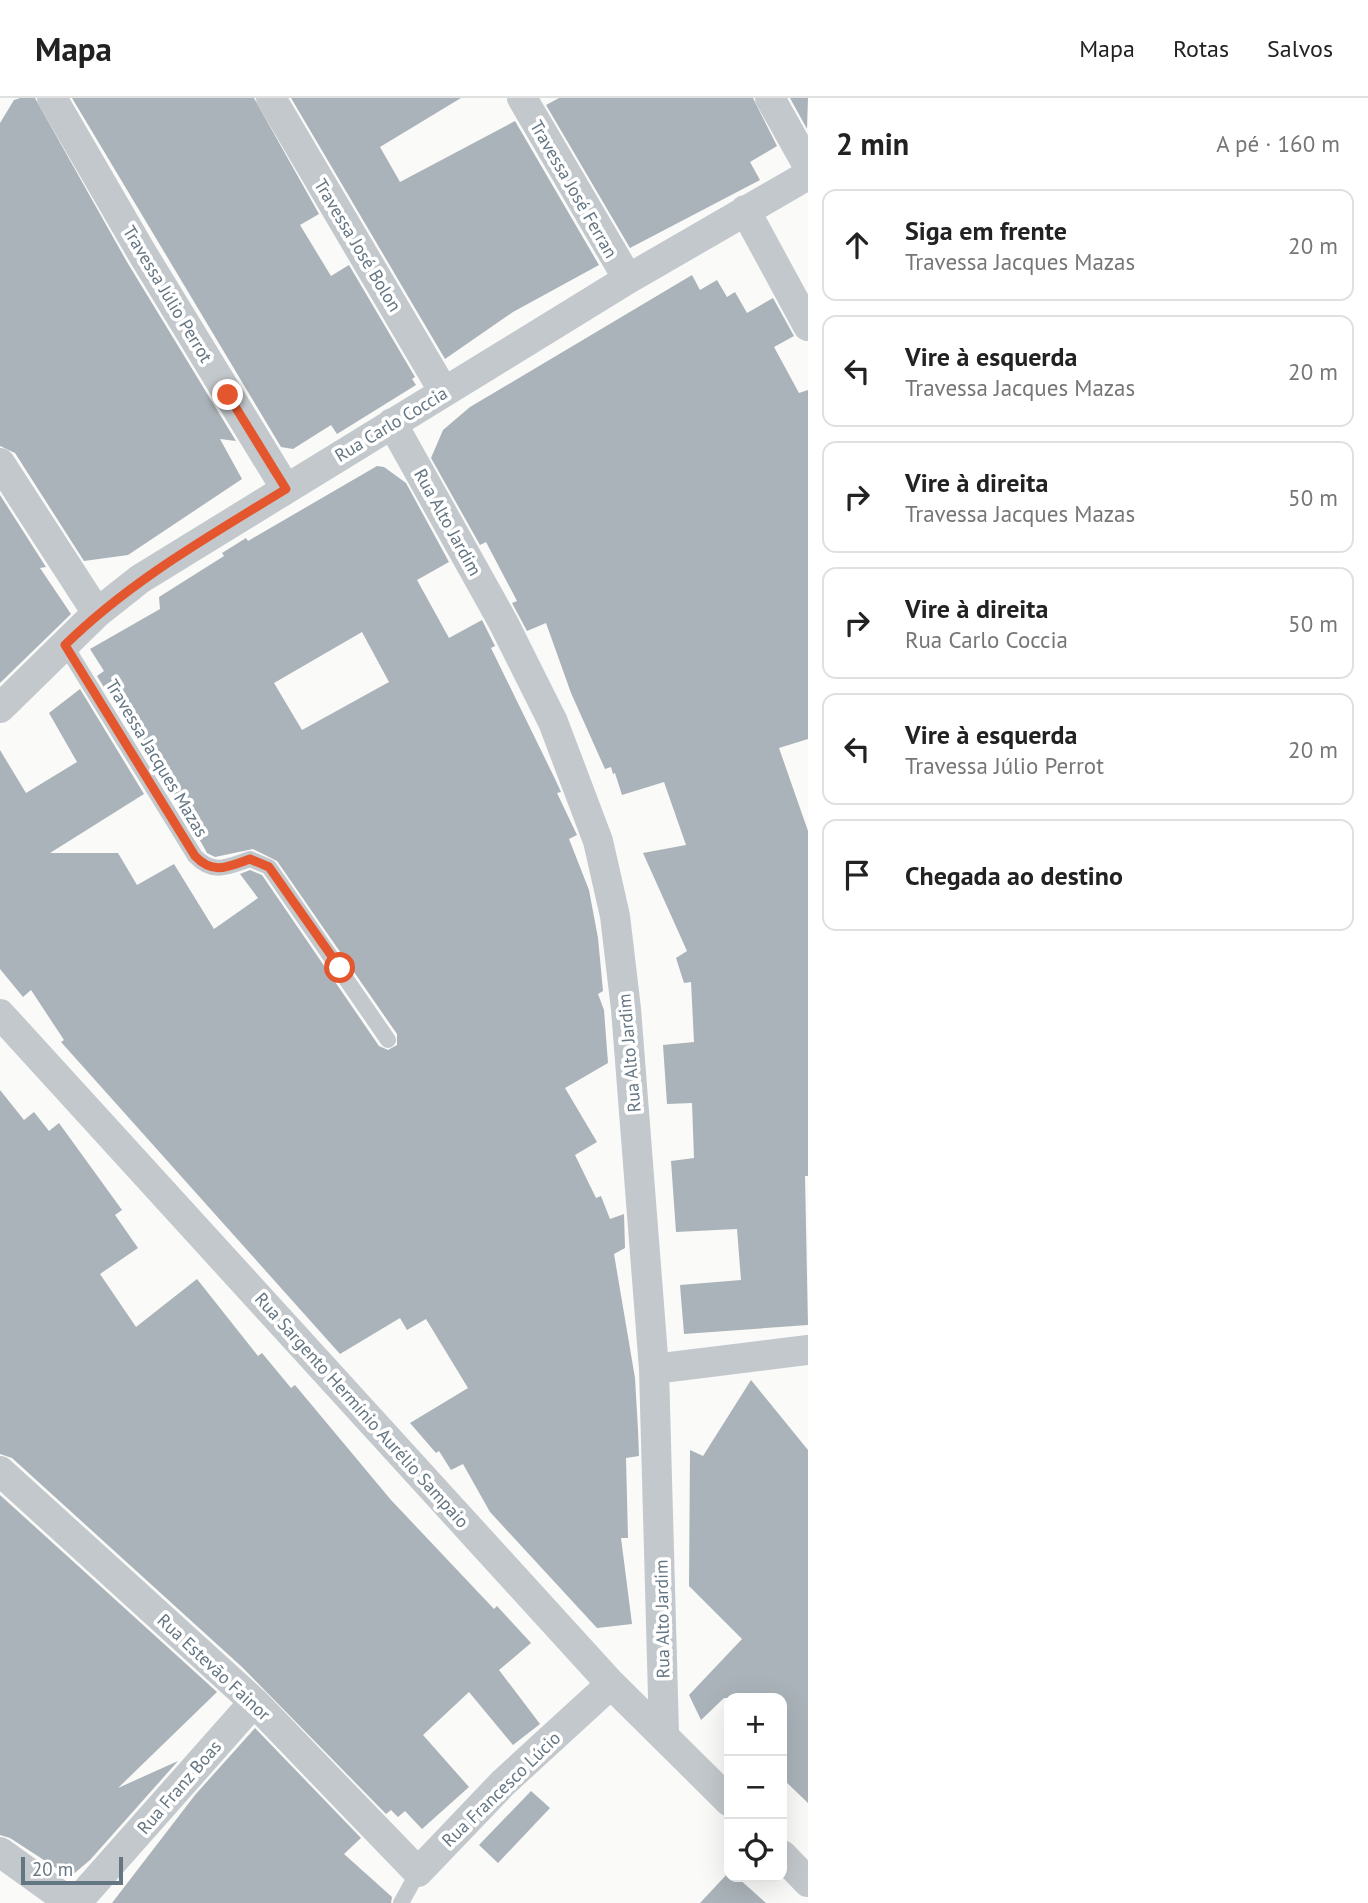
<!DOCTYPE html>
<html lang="pt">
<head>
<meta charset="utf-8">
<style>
	body { margin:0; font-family:"PT Sans",sans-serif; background:#f6f6f6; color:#222 }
	.controls { position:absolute; right:21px; bottom:21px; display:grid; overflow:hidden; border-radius:14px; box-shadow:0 7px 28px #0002 }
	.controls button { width:63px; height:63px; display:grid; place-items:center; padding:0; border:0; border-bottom:2px solid #e0e0e0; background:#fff; color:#222; font:35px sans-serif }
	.scale { position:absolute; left:21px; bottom:18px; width:102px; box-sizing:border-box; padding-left:7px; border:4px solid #657683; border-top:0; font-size:19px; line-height:24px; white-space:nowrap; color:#657683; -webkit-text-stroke:5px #fff; paint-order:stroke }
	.stop { position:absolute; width:21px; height:21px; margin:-16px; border:5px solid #e4572e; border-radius:50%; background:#fff }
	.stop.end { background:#e4572e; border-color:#fff; box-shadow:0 2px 7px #0008 }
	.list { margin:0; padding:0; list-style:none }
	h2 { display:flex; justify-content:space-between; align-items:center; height:91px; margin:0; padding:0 28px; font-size:30px }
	h2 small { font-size:23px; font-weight:400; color:#767676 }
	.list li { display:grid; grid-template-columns:46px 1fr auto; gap:21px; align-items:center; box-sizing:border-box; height:112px; margin:0 14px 14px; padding:0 14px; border:2px solid #e0e0e0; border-radius:14px }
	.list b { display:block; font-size:26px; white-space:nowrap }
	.list p { margin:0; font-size:23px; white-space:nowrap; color:#767676 }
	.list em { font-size:23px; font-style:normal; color:#767676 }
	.icon { flex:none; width:38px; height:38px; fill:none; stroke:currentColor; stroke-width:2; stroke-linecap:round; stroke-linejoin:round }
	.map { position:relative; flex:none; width:808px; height:1805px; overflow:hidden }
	header { display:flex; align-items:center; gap:42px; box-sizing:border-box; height:98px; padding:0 35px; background:#fff; border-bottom:2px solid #e0e0e0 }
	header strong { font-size:33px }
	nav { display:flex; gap:38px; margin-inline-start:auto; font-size:24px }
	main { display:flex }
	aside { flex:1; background:#fff }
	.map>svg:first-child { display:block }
	.building { fill:#aab3b9; fill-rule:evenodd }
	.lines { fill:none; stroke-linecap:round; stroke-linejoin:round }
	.lane { stroke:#c3c8cc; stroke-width:16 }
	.street { stroke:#c3c8cc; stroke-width:30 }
	.route { stroke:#e4572e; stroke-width:9 }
	.labels { text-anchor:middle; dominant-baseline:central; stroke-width:7; stroke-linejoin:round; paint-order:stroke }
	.street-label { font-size:18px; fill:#657683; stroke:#fff }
</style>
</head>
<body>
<header>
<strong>Mapa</strong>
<nav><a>Mapa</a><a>Rotas</a><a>Salvos</a></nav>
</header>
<main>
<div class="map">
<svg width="808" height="1805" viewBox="0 0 808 1805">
	<rect width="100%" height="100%" fill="#fafaf8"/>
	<!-- building -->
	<path class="building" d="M20 0H35L127 164 236 343 220 341 242 381 128 457 84 463 15 355 0 348V25L14 2Z
		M72 0H254L319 116 300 127 331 178 349 167 415 279 412 281 416 287 337 336 331 327 293 351 281 349Z
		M291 0H461L380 49 400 84 515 23 599 167 513 214 445 261Z
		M559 0H753L777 48 750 64 760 82 630 150 546 7Z
		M790 0H808L807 31Z
		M692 177 700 192 717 182 727 199 735 194 747 215 773 200 794 238 774 249 799 295 808 292V641L779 650 808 733V1078H805L808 1227 684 1236 680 1187 741 1182 737 1131 676 1134 671 1063 694 1060 692 1005 667 1006 663 947 694 944 691 884 684 885 676 860 687 853 643 755 686 747 664 684 622 697 615 675 613 676 611 669 605 671 571 595 546 525 527 533 512 505 517 503 486 444 480 447 431 360 443 332 470 309Z
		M377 368 384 369 406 385 449 464 417 482 449 540 482 522 495 548 491 550 556 683 561 694 557 695 577 737 569 741 589 792 598 840 603 893 598 896 604 912 608 965 565 990 597 1044 575 1057 596 1100 601 1098 610 1121 624 1116 625 1150 614 1156 635 1280 638 1332 639 1358 626 1360 628 1440H621L632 1526 597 1530 490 1414 463 1366 451 1372 439 1353 436 1355 410 1325 468 1290 426 1221 407 1232 400 1220 340 1256 61 944 64 942 31 892 23 899 0 871V652L26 695 77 664 49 615 80 591 144 696 50 755H118L137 787 174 766 214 831 258 800 240 776 250 772 262 777 379 948 388 952 397 947V936L277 763 253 751 215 759 207 755 166 682 162 684 97 578 104 573 90 551 160 511 159 499 224 458 222 455 246 440 248 443ZM362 534 389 584 302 632 274 585Z
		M0 397 46 469 40 470 71 516 0 585Z
		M0 992 24 1022 34 1014 49 1033 59 1025 122 1112 115 1117 138 1150 100 1176 136 1229 197 1181 258 1258 262 1255 291 1290 295 1287 391 1402 494 1511 497 1508 531 1545 499 1572 540 1626 513 1647 469 1594 423 1637 469 1689 422 1731 405 1713 398 1719 391 1712 386 1716 242 1569 12 1360 0 1356Z
		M751 1282 808 1352V1705L782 1680V1600H724L701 1622 689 1597 742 1541 689 1488 690 1352 703 1358Z
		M0 1397 217 1594 118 1690 178 1663 90 1762 70 1779 10 1740 0 1737Z
		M255 1630 361 1740 344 1756 392 1799 391 1805H112L195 1697Z
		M531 1693 550 1710 498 1765 479 1747Z
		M729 1774V1779H737L766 1805H700Z"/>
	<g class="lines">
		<!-- lane -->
		<path class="lane" d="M65 547 195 758C213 777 227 769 250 761L269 769 388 942
			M401 1805 418 1774"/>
		<!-- street -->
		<path class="street" d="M52 0 142 155 286 391
			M271 0 444 294
			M522 0 628 181
			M770 0 808 68
			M745 112 808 228
			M392 325 503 524 553 624 598 743 615 818 626 911 654 1271 664 1635
			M0 365 97 515
			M0 610 97 515 140 481 628 181 808 77
			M0 916 611 1586 729 1703
			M654 1271 808 1252
			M0 1373 254 1604 418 1774 503 1685 611 1586
			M0 1754 71 1805
			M782 1757 808 1784
			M76 1805 254 1604"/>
	</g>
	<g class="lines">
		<!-- route -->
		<path class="route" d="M228 297 286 391C208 439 130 483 65 547L195 758C213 777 227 769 250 761L269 769 340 870"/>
	</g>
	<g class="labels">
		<!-- street labels -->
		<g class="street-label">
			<text transform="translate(574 91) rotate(60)">Travessa José Ferran</text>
			<text transform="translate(358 147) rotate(59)">Travessa José Bolon</text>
			<text transform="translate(168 196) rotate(59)">Travessa Júlio Perrot</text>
			<text transform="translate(391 326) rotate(-31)">Rua Carlo Coccia</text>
			<text transform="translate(448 424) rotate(61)">Rua Alto Jardim</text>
			<text transform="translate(157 660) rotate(59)">Travessa Jacques Mazas</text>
			<text transform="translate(629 955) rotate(-95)">Rua Alto Jardim</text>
			<text transform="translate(362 1312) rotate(48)">Rua Sargento Hermínio Aurélio Sampaio</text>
			<text transform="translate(662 1521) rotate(-91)">Rua Alto Jardim</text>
			<text transform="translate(214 1569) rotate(43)">Rua Estevão Fainor</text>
			<text transform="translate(179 1689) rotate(-49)">Rua Franz Boas</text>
			<text transform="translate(501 1691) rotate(-44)">Rua Francesco Lúcio</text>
		</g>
	</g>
</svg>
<div class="controls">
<button>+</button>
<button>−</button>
<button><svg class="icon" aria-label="locate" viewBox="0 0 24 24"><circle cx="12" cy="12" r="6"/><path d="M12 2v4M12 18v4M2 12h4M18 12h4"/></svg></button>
</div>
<div class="scale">20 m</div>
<div class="stop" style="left:340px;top:870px"></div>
<div class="stop end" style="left:228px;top:297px"></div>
</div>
<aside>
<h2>2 min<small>A pé · 160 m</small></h2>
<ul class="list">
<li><svg class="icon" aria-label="ahead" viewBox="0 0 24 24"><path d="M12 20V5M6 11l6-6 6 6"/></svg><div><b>Siga em frente</b><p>Travessa Jacques Mazas</p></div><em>20 m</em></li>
<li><svg class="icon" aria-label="left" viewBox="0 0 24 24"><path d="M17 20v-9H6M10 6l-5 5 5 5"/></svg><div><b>Vire à esquerda</b><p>Travessa Jacques Mazas</p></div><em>20 m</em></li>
<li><svg class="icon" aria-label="right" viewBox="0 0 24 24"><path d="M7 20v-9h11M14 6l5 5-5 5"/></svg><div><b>Vire à direita</b><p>Travessa Jacques Mazas</p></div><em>50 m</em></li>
<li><svg class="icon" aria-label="right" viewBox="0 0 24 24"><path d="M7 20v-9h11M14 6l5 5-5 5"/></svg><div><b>Vire à direita</b><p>Rua Carlo Coccia</p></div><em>50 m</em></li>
<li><svg class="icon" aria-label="left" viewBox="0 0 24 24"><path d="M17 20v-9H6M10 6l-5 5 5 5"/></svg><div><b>Vire à esquerda</b><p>Travessa Júlio Perrot</p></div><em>20 m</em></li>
<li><svg class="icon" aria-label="arrive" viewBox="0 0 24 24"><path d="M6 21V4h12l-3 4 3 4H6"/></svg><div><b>Chegada ao destino</b></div></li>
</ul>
</aside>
</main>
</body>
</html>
